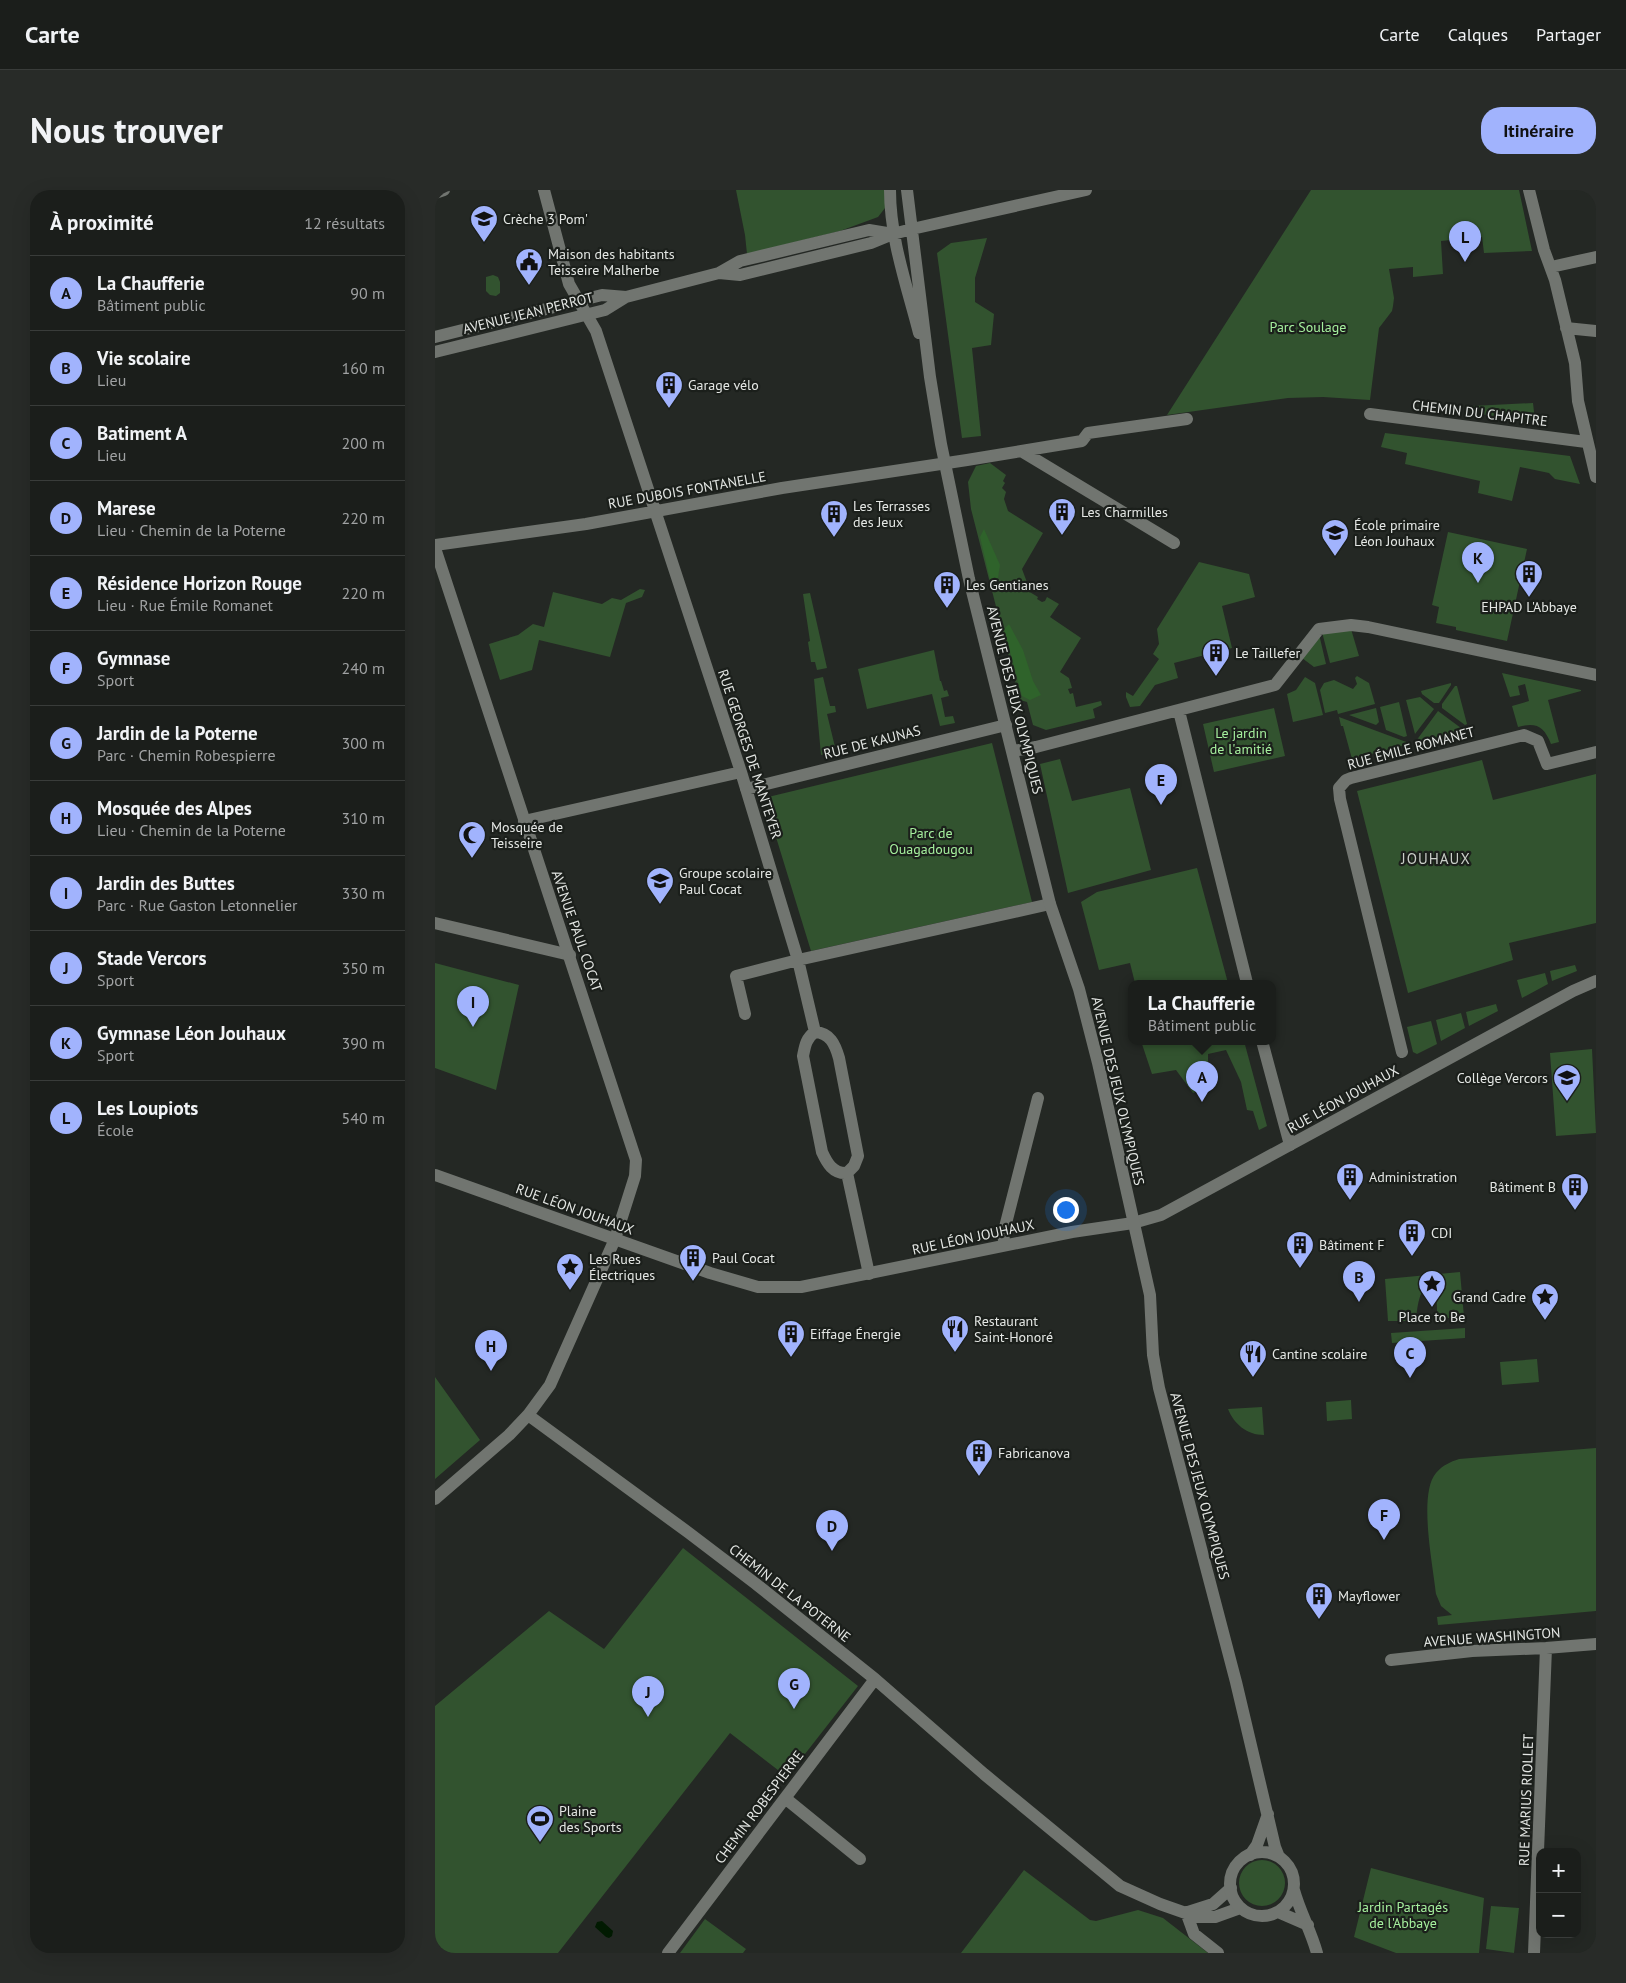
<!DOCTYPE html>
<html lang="fr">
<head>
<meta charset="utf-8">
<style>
	body { margin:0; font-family:"PT Sans",sans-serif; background:#282b28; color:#f1f3f6 }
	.controls { position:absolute; right:15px; bottom:15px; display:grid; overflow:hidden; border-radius:10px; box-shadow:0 5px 20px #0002 }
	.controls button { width:45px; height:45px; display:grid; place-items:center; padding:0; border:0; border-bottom:1px solid #393c3a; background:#1b1e1b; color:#f1f3f6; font:25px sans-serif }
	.you { position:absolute; left:630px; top:1019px; width:18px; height:18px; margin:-12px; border:4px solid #fff; border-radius:50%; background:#1a73e8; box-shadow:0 0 0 8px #1a73e833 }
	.badge { display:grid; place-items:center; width:32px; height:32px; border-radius:50%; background:#a1b3fd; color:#111; font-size:16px; font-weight:700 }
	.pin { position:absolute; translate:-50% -41px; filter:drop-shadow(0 1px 2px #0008) }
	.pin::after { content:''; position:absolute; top:26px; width:18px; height:15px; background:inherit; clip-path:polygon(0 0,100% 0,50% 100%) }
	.popup { position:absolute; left:693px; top:790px; width:148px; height:65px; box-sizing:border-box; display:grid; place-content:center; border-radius:10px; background:#1b1e1b; filter:drop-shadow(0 1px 4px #0005); font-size:16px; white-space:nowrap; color:#a0a2a3 }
	.popup b { font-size:19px; color:#f1f3f6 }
	.popup::after { content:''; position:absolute; left:50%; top:100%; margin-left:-10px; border:10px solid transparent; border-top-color:#1b1e1b }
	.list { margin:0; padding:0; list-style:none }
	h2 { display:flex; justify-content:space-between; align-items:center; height:65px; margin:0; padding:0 20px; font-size:21px }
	h2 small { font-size:16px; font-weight:400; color:#a0a2a3 }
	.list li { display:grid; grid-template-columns:32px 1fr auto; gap:15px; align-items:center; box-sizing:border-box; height:75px; padding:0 20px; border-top:1px solid #393c3a }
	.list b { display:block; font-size:19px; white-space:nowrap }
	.list p { margin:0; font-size:16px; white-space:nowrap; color:#a0a2a3 }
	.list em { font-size:16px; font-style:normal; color:#a0a2a3 }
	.map { position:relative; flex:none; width:1161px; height:1763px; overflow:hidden; border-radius:20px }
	header { display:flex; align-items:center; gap:30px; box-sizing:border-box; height:70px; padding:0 25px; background:#1b1e1b; border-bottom:1px solid #393c3a }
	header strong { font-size:24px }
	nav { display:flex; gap:28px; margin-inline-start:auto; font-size:18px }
	.intro { display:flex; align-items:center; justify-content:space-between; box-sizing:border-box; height:120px; padding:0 30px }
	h1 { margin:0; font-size:35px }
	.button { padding:12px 22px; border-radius:20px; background:#a1b3fd; color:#111; font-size:18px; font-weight:700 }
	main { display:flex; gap:30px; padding:0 30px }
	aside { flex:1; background:#1b1e1b; border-radius:20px; box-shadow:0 5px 20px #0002 }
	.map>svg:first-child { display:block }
	.green { fill:#32532f }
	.forest { fill:#2f632b }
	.water { fill:#011a01 }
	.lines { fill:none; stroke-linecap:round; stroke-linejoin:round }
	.minor { stroke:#717570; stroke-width:12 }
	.tertiary { stroke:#717570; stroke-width:12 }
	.secondary { stroke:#717570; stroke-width:12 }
	.labels { text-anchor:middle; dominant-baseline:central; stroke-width:4.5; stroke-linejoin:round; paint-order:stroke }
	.poi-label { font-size:14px; fill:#e4e7e4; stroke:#1b1f1b; text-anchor:start }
	.street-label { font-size:14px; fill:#e4e7e4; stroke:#1b1f1b }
	.park-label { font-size:14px; fill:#a5ef9d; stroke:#1b1f1b }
	.neighbourhood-label { font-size:15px; letter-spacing:1px; fill:#c9cec8; stroke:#1b1f1b }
</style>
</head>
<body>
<header>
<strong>Carte</strong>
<nav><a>Carte</a><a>Calques</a><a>Partager</a></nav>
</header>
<div class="intro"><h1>Nous trouver</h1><a class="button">Itinéraire</a></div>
<main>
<aside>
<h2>À proximité<small>12 résultats</small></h2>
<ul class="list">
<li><span class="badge">A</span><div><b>La Chaufferie</b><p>Bâtiment public</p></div><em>90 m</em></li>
<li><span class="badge">B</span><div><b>Vie scolaire</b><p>Lieu</p></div><em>160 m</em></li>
<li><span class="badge">C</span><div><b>Batiment A</b><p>Lieu</p></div><em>200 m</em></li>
<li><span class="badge">D</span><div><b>Marese</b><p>Lieu · Chemin de la Poterne</p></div><em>220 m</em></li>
<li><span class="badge">E</span><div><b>Résidence Horizon Rouge</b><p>Lieu · Rue Émile Romanet</p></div><em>220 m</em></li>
<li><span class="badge">F</span><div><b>Gymnase</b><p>Sport</p></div><em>240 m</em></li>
<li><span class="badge">G</span><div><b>Jardin de la Poterne</b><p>Parc · Chemin Robespierre</p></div><em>300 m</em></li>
<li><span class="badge">H</span><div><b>Mosquée des Alpes</b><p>Lieu · Chemin de la Poterne</p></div><em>310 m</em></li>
<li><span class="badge">I</span><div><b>Jardin des Buttes</b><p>Parc · Rue Gaston Letonnelier</p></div><em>330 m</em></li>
<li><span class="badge">J</span><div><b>Stade Vercors</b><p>Sport</p></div><em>350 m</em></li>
<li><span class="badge">K</span><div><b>Gymnase Léon Jouhaux</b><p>Sport</p></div><em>390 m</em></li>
<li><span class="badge">L</span><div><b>Les Loupiots</b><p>École</p></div><em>540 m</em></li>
</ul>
</aside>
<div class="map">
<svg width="1161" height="1763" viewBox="0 0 1161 1763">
	<rect width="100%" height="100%" fill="#242824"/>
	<!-- green -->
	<path class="green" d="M301 0H452L450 18 443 27 405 41 312 64 310 45Z
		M876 0H1084L1097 61 1049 63 1047 47 1006 51 1008 84 978 87V77L954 79 959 108 958 116 957 121 944 138 935 210 888 207 853 208 732 225Z
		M552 48 540 88V112L559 124 556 155 537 158 546 246 527 248 502 63 516 53Z
		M58 85 63 87 65 92V103L61 106 55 105 51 101V87Z
		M1098 213 1100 231 1036 223 1037 216Z
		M950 243 1135 266 1145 294 1120 289 1114 283 1085 277 1077 311 1043 303 1045 291 970 274 972 263 946 257Z
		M555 273 571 285 568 291 570 293 567 298 571 302 569 309 573 321 608 343 587 379 593 395V401L603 407 602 409 607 412 610 411 612 407 624 414 615 427 646 448 625 482 634 488 637 498 633 499 635 504 638 503 641 517 666 511 667 515 658 519 660 528 611 540 598 535 592 512 585 510 536 319 533 292 541 276Z
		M1013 342 1092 359 1072 451 1021 440V437L1001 433 1004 417 997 415Z
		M764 372 814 384 820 407 787 416 797 458 739 473 743 488 720 495 705 516 695 517 691 507V502L698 506 724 469 718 464 724 454 722 439Z
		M205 399 210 400 207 407 191 413 175 467 104 450 97 480 65 490 54 454 83 445 98 434 109 437 118 402 167 414 177 408 186 410Z
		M375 403 392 478 382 480 380 472H376L373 452 375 451 368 404Z
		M916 439 924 466 895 473 887 442Z
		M884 444 891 474 879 477 867 468Z
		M499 460 505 491H506L509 501 512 500 514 506 506 508 510 527 518 526 520 533 505 536 497 504 432 519 423 479Z
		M1067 483 1146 500V501L1113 510 1124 552 1116 554C1109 536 1101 532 1083 537L1077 516 1094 511 1090 494 1083 496 1085 505 1075 507Z
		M922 486 934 493 940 514 903 524 902 520 890 523 885 500 889 493 899 490 918 499 922 494 920 488Z
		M388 487 395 516H400L401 522 392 524 401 561 386 565 379 489Z
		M870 487 880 493 888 525 858 532 852 504 861 500Z
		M1016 493V495L1004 513H999L987 504 986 501Z
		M1020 496H1022L1032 534 1030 535 1007 518V514Z
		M985 507 999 519 980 544 971 510Z
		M964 512 972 546 969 547 951 540 945 517Z
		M839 518 850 566 779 582 768 534Z
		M941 518 944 532 941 535 914 525Z
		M1003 521 1030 541 982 553 981 551Z
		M904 527 974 553V554L917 569 908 536H906Z
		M557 553 597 712 376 761 329 608Z
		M625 569 637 611 695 598 716 680 633 703 605 574Z
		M1047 570 1058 610 1161 584V733L1074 753 1078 770 973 803 922 601Z
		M762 678 793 793H700L695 773 664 780 646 712 662 702Z
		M0 773 84 795 61 900 0 878Z
		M1140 775 1142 781 1117 791 1115 781Z
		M1110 783 1113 794 1087 808 1082 790Z
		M1061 814 1063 821 1034 836 1031 822Z
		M1026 823 1030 838 1006 851 1001 830Z
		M996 831 1002 854 982 864 978 862 972 837Z
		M706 851H809L832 936 824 940 818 921 812 920 806 892 791 860 773 864V898L758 903 741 880 717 884Z
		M1157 859 1161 943 1121 946 1115 863Z
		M1025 1082 1029 1127 999 1129 998 1125 1002 1123C1002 1113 1002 1100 996 1092 984 1097 982 1119 981 1131H953L950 1089Z
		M1030 1138V1148L957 1153 956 1143Z
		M1102 1169 1104 1192 1067 1195 1065 1172Z
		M0 1187 45 1250 0 1289Z
		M916 1210 917 1229 892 1231 891 1212Z
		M827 1217 829 1245C812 1245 799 1234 793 1219Z
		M1161 1258V1421L1003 1435 1002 1427 1017 1425 1006 1416 1001 1404C998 1375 983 1304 1001 1283 1008 1275 1015 1272 1024 1269Z
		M248 1358 423 1496 352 1587 295 1543 123 1763H0V1516L114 1421 169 1459Z
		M804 1693a23 23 0 1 1 46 0a23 23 0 1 1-46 0Z
		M936 1678 1049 1708 1044 1763H961L919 1747Z
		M589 1680 655 1730 661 1731 703 1720 728 1728 773 1763H526Z
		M1056 1716 1084 1718 1079 1763 1051 1759Z
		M270 1729 311 1759 308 1763H245Z"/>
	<!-- forest -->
	<path class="forest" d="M549 339 565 375 561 401 557 398 545 347Z
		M574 434 588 460 598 491 606 505 595 510 587 506 569 439Z"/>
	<!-- water -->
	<path class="water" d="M167 1731 178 1741 177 1746 174 1748 171 1747 160 1737 162 1732Z"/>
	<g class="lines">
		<!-- minor -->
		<path class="minor" d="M109 0 134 94 161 141 306 582 363 770 615 714
			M1094 0 1109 60 1120 90 1140 173 1143 211 1161 287
			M0 3 9 0
			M1116 77 1161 67
			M1131 138 1161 141
			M935 224 1151 252
			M588 262 739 353
			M0 355 151 334 347 298 532 270 647 251 653 243 752 229
			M744 521 812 793
			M578 561 601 557 840 495 884 439 916 435 933 437 1161 485
			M311 599 571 535
			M89 631 306 582
			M0 733 135 765
			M310 824 301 786 363 770 380 842
			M380 842C395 843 400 854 404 868L423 966 419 976 412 983C398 984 392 973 387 962L368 866C370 856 371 848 380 842Z
			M827 851 855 955
			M967 862 905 609 904 598 911 590 916 588 1089 545 1103 551 1112 574 1161 562
			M412 983 434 1084
			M570 1055 568 1045 603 908
			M93 1225 254 1343 321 1394 440 1489 549 1584 685 1696 725 1714 762 1727H780L805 1718
			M0 1309 74 1245 93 1225 115 1195 180 1049
			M956 1470 1037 1461 1111 1458 1161 1454
			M350 1608 425 1669
			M751 1722 759 1744 783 1763
			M753 1722 778 1714 796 1698
			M233 1763 440 1489
			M1099 1763 1111 1458"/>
		<!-- tertiary -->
		<path class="tertiary" d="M0 358 201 970 200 986 180 1049
			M0 985 275 1083 323 1097H366L637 1042 698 1033 726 1025 1138 801 1161 791"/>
		<!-- secondary -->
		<path class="secondary" d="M455 0C455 49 472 96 484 143
			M472 0 495 187 506 254 534 389 615 714 644 799 663 873 715 1105 718 1165 724 1198 801 1492 840 1657 844 1667
			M284 83 305 85 436 53 458 44 477 39 651 0
			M0 147 167 105 191 107
			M0 162 170 120 191 107 284 83 305 71 434 40 458 44
			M795 1694a32 32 0 1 1 64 0a32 32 0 1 1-64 0Z
			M815 1665 822 1655 833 1624
			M859 1700C865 1722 876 1741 882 1763
			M843 1722 873 1735"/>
	</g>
	<!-- icons -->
	<defs>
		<symbol id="school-pin" viewBox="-11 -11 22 30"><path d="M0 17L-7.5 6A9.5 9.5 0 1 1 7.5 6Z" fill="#a1b3fd" stroke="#1b1f1b"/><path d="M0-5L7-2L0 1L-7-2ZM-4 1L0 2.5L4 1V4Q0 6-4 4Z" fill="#111"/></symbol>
		<symbol id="civic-pin" viewBox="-11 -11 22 30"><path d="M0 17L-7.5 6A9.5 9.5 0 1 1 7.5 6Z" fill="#a1b3fd" stroke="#1b1f1b"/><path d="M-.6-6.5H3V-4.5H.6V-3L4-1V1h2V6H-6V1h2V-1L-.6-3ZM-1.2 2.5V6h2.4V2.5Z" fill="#111"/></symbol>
		<symbol id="building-pin" viewBox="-11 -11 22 30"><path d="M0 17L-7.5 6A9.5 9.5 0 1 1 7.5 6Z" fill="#a1b3fd" stroke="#1b1f1b"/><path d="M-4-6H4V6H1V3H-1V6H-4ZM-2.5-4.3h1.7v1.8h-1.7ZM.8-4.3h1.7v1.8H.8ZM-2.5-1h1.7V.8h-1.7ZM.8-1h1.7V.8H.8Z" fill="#111"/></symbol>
		<symbol id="mosque-pin" viewBox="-11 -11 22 30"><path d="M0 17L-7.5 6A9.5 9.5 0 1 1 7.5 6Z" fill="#a1b3fd" stroke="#1b1f1b"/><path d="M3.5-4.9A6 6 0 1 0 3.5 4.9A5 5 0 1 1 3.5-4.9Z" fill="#111"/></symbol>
		<symbol id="sight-pin" viewBox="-11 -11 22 30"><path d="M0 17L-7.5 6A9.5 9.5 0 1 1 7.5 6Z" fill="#a1b3fd" stroke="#1b1f1b"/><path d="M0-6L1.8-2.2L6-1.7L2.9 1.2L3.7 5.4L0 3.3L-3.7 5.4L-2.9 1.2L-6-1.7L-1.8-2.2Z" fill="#111"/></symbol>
		<symbol id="restaurant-pin" viewBox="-11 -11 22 30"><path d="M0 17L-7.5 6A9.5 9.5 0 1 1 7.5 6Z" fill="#a1b3fd" stroke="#1b1f1b"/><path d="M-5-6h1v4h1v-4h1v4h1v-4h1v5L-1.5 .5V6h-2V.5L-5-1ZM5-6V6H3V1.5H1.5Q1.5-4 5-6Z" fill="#111"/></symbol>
		<symbol id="stadium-pin" viewBox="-11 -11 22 30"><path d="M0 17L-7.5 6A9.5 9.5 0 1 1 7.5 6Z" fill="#a1b3fd" stroke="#1b1f1b"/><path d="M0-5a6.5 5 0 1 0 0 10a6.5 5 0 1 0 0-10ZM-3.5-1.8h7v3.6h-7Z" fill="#111"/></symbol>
	</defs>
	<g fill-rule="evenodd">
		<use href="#school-pin" x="33" y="13" width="32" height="43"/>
		<use href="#civic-pin" x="78" y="56" width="32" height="43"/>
		<use href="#building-pin" x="218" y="179" width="32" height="43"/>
		<use href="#building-pin" x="611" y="306" width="32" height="43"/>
		<use href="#building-pin" x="383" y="308" width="32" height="43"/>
		<use href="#school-pin" x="884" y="327" width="32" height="43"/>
		<use href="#building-pin" x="1078" y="368" width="32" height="43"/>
		<use href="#building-pin" x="496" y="379" width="32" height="43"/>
		<use href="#building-pin" x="765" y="447" width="32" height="43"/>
		<use href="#mosque-pin" x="21" y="629" width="32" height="43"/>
		<use href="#school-pin" x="209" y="675" width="32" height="43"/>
		<use href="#school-pin" x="1116" y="872" width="32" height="43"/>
		<use href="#building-pin" x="899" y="971" width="32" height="43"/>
		<use href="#building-pin" x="1124" y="981" width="32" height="43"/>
		<use href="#building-pin" x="961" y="1027" width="32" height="43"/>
		<use href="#building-pin" x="849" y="1039" width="32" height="43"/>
		<use href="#building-pin" x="242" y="1052" width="32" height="43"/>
		<use href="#sight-pin" x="119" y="1061" width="32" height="43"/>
		<use href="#sight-pin" x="981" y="1078" width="32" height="43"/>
		<use href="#sight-pin" x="1094" y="1091" width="32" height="43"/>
		<use href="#restaurant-pin" x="504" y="1123" width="32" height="43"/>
		<use href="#building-pin" x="340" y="1128" width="32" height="43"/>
		<use href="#restaurant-pin" x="802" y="1148" width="32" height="43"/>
		<use href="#building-pin" x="528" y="1247" width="32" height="43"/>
		<use href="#building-pin" x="868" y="1390" width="32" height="43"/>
		<use href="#stadium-pin" x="89" y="1613" width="32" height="43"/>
	</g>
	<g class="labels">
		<!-- poi labels -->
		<g class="poi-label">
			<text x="68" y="29">Crèche 3 Pom'</text>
			<text x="113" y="64">Maison des habitants<tspan x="113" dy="16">Teisseire Malherbe</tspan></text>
			<text x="253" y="195">Garage vélo</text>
			<text x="418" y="316">Les Terrasses<tspan x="418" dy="16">des Jeux</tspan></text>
			<text x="646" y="322">Les Charmilles</text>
			<text x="919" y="335">École primaire<tspan x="919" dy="16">Léon Jouhaux</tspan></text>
			<text x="531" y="395">Les Gentianes</text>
			<text x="1094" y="417" text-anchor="middle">EHPAD L'Abbaye</text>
			<text x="800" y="463">Le Taillefer</text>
			<text x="56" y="637">Mosquée de<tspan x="56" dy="16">Teisseire</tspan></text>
			<text x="244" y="683">Groupe scolaire<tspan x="244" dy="16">Paul Cocat</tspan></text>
			<text x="1113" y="888" text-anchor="end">Collège Vercors</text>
			<text x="934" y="987">Administration</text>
			<text x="1121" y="997" text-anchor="end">Bâtiment B</text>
			<text x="996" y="1043">CDI</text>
			<text x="884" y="1055">Bâtiment F</text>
			<text x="277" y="1068">Paul Cocat</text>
			<text x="154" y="1069">Les Rues<tspan x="154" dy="16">Électriques</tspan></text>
			<text x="1091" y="1107" text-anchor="end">Grand Cadre</text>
			<text x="997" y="1127" text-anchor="middle">Place to Be</text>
			<text x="539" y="1131">Restaurant<tspan x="539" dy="16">Saint-Honoré</tspan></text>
			<text x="375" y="1144">Eiffage Énergie</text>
			<text x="837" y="1164">Cantine scolaire</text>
			<text x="563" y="1263">Fabricanova</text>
			<text x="903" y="1406">Mayflower</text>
			<text x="124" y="1621">Plaine<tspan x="124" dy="16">des Sports</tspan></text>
		</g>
		<!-- street labels -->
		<g class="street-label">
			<text transform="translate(93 123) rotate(-14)">AVENUE JEAN PERROT</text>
			<text transform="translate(1045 223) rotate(7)">CHEMIN DU CHAPITRE</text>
			<text transform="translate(252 300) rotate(-10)">RUE DUBOIS FONTANELLE</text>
			<text transform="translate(580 510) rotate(76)">AVENUE DES JEUX OLYMPIQUES</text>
			<text transform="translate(437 552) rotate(-14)">RUE DE KAUNAS</text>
			<text transform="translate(976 558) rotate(-15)">RUE ÉMILE ROMANET</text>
			<text transform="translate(315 564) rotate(72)">RUE GEORGES DE MANTEYER</text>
			<text transform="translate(142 741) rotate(71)">AVENUE PAUL COCAT</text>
			<text transform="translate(683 901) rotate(77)">AVENUE DES JEUX OLYMPIQUES</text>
			<text transform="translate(908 909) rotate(-29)">RUE LÉON JOUHAUX</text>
			<text transform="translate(140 1019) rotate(20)">RUE LÉON JOUHAUX</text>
			<text transform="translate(538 1047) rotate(-12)">RUE LÉON JOUHAUX</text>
			<text transform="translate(765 1296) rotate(75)">AVENUE DES JEUX OLYMPIQUES</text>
			<text transform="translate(355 1403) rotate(38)">CHEMIN DE LA POTERNE</text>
			<text transform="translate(1057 1447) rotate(-4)">AVENUE WASHINGTON</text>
			<text transform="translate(1091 1610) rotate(-88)">RUE MARIUS RIOLLET</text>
			<text transform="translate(324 1617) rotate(-53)">CHEMIN ROBESPIERRE</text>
		</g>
		<!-- park labels -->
		<g class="park-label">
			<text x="873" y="137">Parc Soulage</text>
			<text x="806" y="543">Le jardin<tspan x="806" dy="16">de l'amitié</tspan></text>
			<text x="496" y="643">Parc de<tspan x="496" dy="16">Ouagadougou</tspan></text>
			<text x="968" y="1717">Jardin Partagés<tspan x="968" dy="16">de l'Abbaye</tspan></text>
		</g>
		<!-- neighbourhood labels -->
		<g class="neighbourhood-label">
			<text x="1001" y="668">JOUHAUX</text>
		</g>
	</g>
</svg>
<div class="controls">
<button>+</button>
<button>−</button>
</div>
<div class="you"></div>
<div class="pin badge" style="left:767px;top:912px">A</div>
<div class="popup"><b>La Chaufferie</b>Bâtiment public</div>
<div class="pin badge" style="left:924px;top:1112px">B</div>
<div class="pin badge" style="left:975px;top:1188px">C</div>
<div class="pin badge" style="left:397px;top:1361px">D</div>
<div class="pin badge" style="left:726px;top:615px">E</div>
<div class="pin badge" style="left:949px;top:1350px">F</div>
<div class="pin badge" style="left:359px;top:1519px">G</div>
<div class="pin badge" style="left:56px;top:1181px">H</div>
<div class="pin badge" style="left:38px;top:837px">I</div>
<div class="pin badge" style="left:213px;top:1527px">J</div>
<div class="pin badge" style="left:1043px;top:393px">K</div>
<div class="pin badge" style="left:1030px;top:72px">L</div>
</div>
</main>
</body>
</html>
